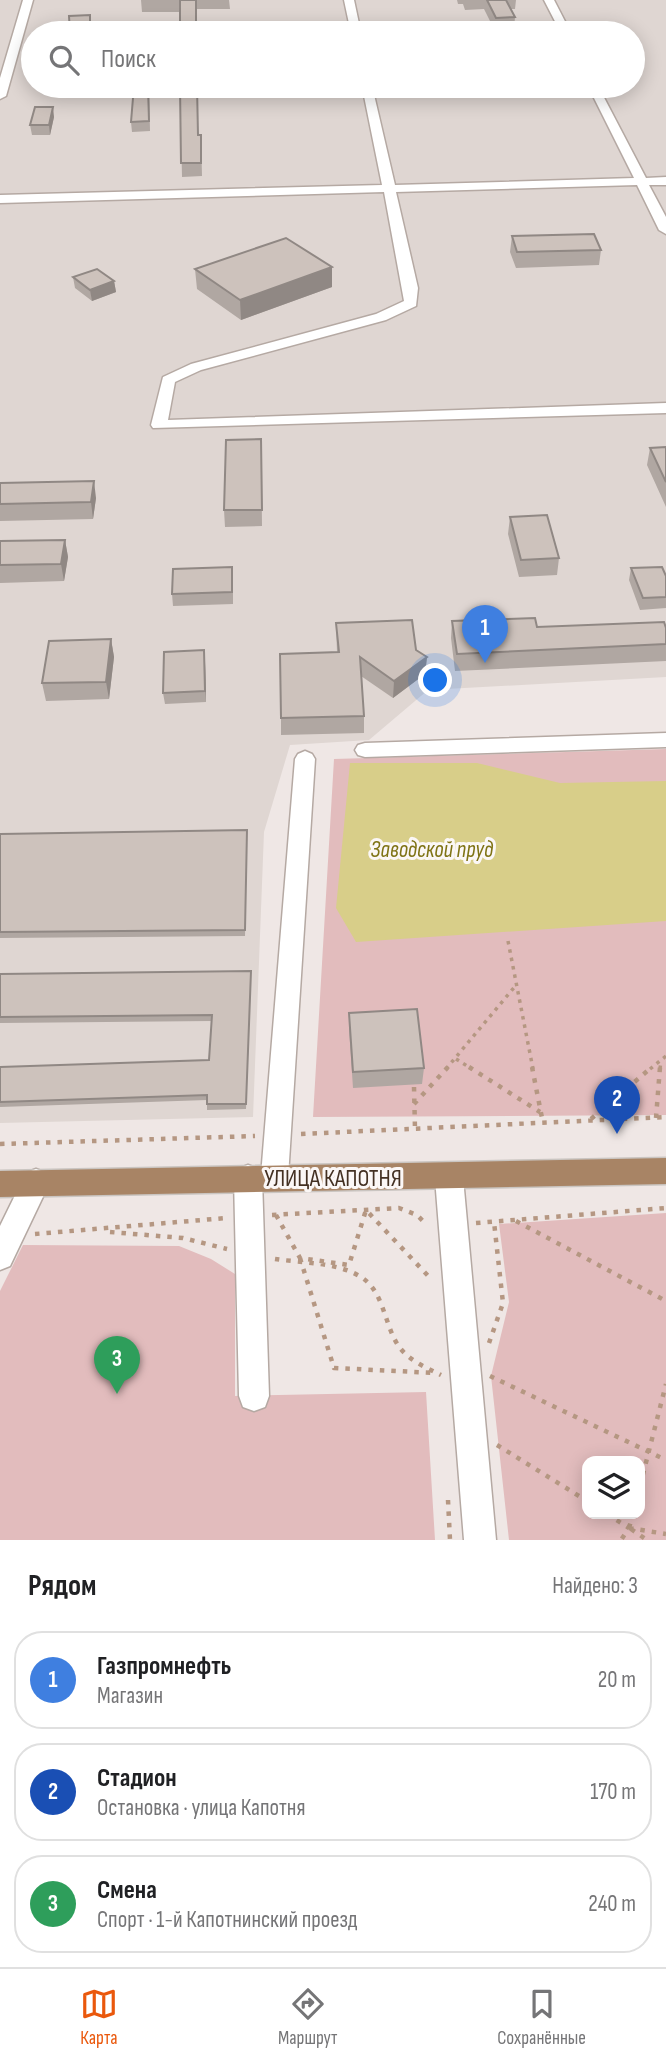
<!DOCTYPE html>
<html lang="ru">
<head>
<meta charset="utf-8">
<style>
	body { margin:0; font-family:"Sofia Sans Condensed",sans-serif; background:#f2f2f2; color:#202124 }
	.controls { position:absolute; right:21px; bottom:21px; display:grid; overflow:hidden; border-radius:14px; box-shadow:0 4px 18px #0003 }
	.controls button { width:63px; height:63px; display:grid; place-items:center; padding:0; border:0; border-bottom:2px solid #e0e0e0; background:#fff; color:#202124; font:35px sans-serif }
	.you { position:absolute; left:436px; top:681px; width:24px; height:24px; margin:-18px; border:5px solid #fff; border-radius:50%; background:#1a73e8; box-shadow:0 0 0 10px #1a73e833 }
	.badge { display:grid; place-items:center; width:46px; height:46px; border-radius:50%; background:#ea580c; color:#fff; font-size:23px; font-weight:700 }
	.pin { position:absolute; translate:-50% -58px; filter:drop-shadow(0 2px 4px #0008) }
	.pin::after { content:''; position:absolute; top:37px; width:24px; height:21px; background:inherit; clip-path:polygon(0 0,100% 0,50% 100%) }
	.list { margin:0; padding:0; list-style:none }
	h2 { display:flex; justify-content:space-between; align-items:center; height:91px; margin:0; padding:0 28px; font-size:30px }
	h2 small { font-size:23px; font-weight:400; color:#757577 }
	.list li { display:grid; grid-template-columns:46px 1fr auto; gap:21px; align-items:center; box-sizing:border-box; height:98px; margin:0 14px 14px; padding:0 14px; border:2px solid #e0e0e0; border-radius:28px }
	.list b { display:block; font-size:26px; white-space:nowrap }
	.list p { margin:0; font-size:23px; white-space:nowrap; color:#757577 }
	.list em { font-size:23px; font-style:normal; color:#757577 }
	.icon { flex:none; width:38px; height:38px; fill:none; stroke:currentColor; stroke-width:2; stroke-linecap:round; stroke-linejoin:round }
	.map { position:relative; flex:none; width:666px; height:1540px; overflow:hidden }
	.search { position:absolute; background:#fff; box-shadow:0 4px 18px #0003; left:21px; right:21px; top:21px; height:77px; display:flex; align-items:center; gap:18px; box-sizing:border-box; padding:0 24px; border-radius:38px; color:#757577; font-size:26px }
	.sheet { height:427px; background:#fff }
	nav { display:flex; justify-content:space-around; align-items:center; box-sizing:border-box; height:98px; border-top:2px solid #e0e0e0; background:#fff; font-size:19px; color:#757577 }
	nav a { display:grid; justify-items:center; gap:4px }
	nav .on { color:#ea580c }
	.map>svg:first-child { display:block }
	.built { fill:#dfd6d2; fill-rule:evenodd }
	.green { fill:#e2bcbd; fill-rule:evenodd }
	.water { fill:#d8ce89 }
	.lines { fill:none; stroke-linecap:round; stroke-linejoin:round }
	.minor-casing { stroke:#b5a9a3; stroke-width:3 }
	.major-casing { stroke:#cac5c1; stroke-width:3 }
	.path-far1 { stroke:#b59782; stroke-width:3.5; stroke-dasharray:3.5 5; stroke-linecap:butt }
	.path { stroke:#b59782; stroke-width:4.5; stroke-dasharray:4.5 7; stroke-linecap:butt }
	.minor { fill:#fff; fill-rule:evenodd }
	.major { fill:#a88465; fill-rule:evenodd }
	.wall { fill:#b0a7a2 }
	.shaded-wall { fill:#908884 }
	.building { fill:#cdc2bc; stroke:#908884; stroke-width:2 }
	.labels { text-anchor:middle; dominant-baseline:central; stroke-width:6; stroke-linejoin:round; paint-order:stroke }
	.water-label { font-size:23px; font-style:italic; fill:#7f7315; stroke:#fbf7f6 }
	.near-street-label { font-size:24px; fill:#433022; stroke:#fbf7f6 }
</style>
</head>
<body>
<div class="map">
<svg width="666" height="1540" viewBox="0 0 666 1540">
	<rect width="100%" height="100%" fill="#efe7e5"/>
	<!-- built -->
	<path class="built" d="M0 0H666V677L428 690 369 740 290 745 264 832 253 1117 0 1123ZM33 33H633V86H33Z"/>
	<!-- green -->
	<path class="green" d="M666 749V1115L313 1117 334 759Z
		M666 1213V1540H509L491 1376 509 1302 499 1224ZM640 1461V1514H587V1461Z
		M23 1245 179 1246 211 1259 235 1274V1396L426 1392 435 1540H0V1291Z"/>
	<!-- water -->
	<path class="water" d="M350 763H477L560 783 666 781V921L356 942 336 908Z"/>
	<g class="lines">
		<defs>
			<path id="minor" d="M23 0H33L6 96 0 99V78Z
				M344 0H354L361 33H351Z
				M544 0H554L571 33H561Z
				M362 86H372L395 185 634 178 588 86H598L646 178 666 177V185H649L666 217V234L659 230 637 185 396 192 418 288 416 306 386 320 201 370 175 382 168 420 666 403V413L153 428 151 425 163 377 191 364 376 314 404 301 384 192 0 203V195L382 185Z
				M666 733V747L365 757 358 755 355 750 358 745 365 743Z
				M305 751 312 754 315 759 288 1177 284 1186 274 1190 264 1186 262 1179 269 1396 265 1407 254 1411 243 1407 239 1396 234 1178 238 1169 248 1165 258 1169 261 1176 295 759 298 754Z
				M449 1165 459 1169 463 1178 496 1540H464L435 1178 439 1169Z
				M36 1169 46 1173 50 1182 10 1266 0 1270V1226L26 1173Z"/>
			<path id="major" d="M666 1158V1184L0 1197V1171Z"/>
		</defs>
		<!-- minor casing -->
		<use href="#minor" class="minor-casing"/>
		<!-- major casing -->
		<use href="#major" class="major-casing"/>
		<!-- path-far1 -->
		<path class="path-far1" d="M508 941 533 1069
			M456 1059 472 1069
			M446 1069 517 984
			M650 1069 666 1056
			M660 1069 661 1061"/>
		<!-- path -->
		<path class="path" d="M469 1067 540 1112
			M532 1067 543 1123
			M414 1087 415 1129
			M414 1104 448 1067
			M656 1118 660 1067
			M591 1119 652 1067
			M301 1134 666 1117
			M0 1144 255 1136
			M272 1215 399 1208 417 1215 427 1225
			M276 1215 300 1258 349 1265 366 1210 432 1280
			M516 1221 666 1301
			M476 1223 666 1208
			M110 1232 183 1238 227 1249
			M35 1234 226 1218
			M300 1258 334 1368 436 1373
			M275 1259C302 1263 337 1262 361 1277 385 1292 384 1327 400 1348 410 1361 427 1368 441 1375
			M489 1343 503 1303 494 1222
			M490 1376 666 1460
			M497 1445 587 1501
			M640 1486 666 1384
			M448 1500 450 1540
			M607 1514 629 1528 621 1540
			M629 1528 666 1534
			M629 1528 633 1514
			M631 1529 647 1540"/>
		<!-- minor -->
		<use href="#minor" class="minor"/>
		<!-- major -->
		<use href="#major" class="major"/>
	</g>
	<!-- wall -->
	<path class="wall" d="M141 0H229L230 9H196L197 33H180V12H142Z
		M457 0H516L515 9H511L515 17 514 30 495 31 484 9 465 10 463 4H458Z
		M63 86H89L87 96H65Z
		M149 86 150 131 132 132 131 122Z
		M180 86H198V135H201L202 176 182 177Z
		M437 86H533L532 94H502L500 90 439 92Z
		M54 117 50 135H32L30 125Z
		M512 236 601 250 599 265 516 268 510 252Z
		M195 269 332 287 241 320 197 289Z
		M73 277 114 281 116 292 92 301 75 288Z
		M261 439 262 526 225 527 224 510Z
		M666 447V507L647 465 650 448Z
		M0 483 96 498 93 519 0 521Z
		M510 517 559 558 557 575 519 577 508 534Z
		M65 540 68 557 64 581 0 583V541Z
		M631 568 666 576V608L640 610 629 580Z
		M233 579V604L173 606 172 594Z
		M452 621 537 627 666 628V661L455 671 451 638Z
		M336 623 416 650 427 657 425 674 393 698 361 676 364 716V733L281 735V718L337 652Z
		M111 639 114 657 109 699 46 701 42 683Z
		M205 662 206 702 165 704 163 693Z
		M247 830 245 936 0 938V834Z
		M0 974 251 977 246 1109 207 1110V1100L0 1107V1067L209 1060 212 1021 0 1023Z
		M349 1013 424 1068 422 1084 353 1088 349 1029Z"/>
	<!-- shaded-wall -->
	<path class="shaded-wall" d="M53 107 54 117 50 135 49 125Z
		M332 267V287L241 320 240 300Z
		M114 281 116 292 92 301 90 290Z
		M94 481 96 498 93 519 91 502Z
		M65 540 68 557 64 581 61 564Z
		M111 639 114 657 109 699 106 682Z
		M204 650 205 662 206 702 205 691Z
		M427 657 425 674 393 698 394 681Z"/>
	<!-- building -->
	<path class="building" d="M180 0H196V33H180Z
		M487 0H506L515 17 496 18Z
		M90 15V33H70L69 16Z
		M134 86H148L149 121 131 122Z
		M180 86H197L198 135H201V163H181Z
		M35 107H53L49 125H30Z
		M594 234 601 250 517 252 512 236Z
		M286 238 332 267 240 300 195 269Z
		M97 269 114 281 90 290 73 277Z
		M261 439 262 510H224L226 440Z
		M666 447V482L650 448Z
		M94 481 91 502 0 504V483Z
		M547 515 559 558 521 560 510 517Z
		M65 540 61 564 0 565V541Z
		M232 567V592L172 594 173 569Z
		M662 567 666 576V597L643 598 631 568Z
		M535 618 537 627 664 622 666 628V644L457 654 452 621Z
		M412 620 416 650 427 657 394 681 360 657 364 716 281 718 280 654 339 652 336 623Z
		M111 639 106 682 42 683 49 641Z
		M204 650 205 691 163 693 164 652Z
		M247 830 245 930 0 932V834Z
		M251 971 246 1104H207V1095L0 1102V1067L209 1060 212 1015 0 1017V974Z
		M417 1009 424 1068 353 1072 349 1013Z"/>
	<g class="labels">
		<!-- water labels -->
		<g class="water-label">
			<text x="432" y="850">Заводской пруд</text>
		</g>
		<!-- near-street labels -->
		<g class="near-street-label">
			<text x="333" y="1178">УЛИЦА КАПОТНЯ</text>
		</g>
	</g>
</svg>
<div class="controls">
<button><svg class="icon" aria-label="layers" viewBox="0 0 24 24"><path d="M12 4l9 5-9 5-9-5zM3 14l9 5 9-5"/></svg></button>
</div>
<div class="you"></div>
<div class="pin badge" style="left:485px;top:663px;background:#3f7fe0">1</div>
<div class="pin badge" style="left:617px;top:1134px;background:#1a4fb4">2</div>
<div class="pin badge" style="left:117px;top:1394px;background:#2e9e5b">3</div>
<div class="search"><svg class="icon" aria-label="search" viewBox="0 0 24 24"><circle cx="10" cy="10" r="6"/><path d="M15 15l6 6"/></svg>Поиск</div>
</div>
<section class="sheet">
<h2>Рядом<small>Найдено: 3</small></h2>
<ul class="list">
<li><span class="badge" style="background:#3f7fe0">1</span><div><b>Газпромнефть</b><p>Магазин</p></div><em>20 m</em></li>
<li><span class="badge" style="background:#1a4fb4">2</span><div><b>Стадион</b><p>Остановка · улица Капотня</p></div><em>170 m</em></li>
<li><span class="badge" style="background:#2e9e5b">3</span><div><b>Смена</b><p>Спорт · 1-й Капотнинский проезд</p></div><em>240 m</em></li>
</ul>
</section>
<nav>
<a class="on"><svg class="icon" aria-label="map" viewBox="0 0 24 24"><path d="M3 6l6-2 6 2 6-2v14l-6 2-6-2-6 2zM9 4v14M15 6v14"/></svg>Карта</a>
<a><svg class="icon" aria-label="directions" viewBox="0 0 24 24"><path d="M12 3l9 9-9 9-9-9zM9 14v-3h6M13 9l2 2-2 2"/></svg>Маршрут</a>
<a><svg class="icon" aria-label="saved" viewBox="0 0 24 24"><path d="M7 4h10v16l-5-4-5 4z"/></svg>Сохранённые</a>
</nav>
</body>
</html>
